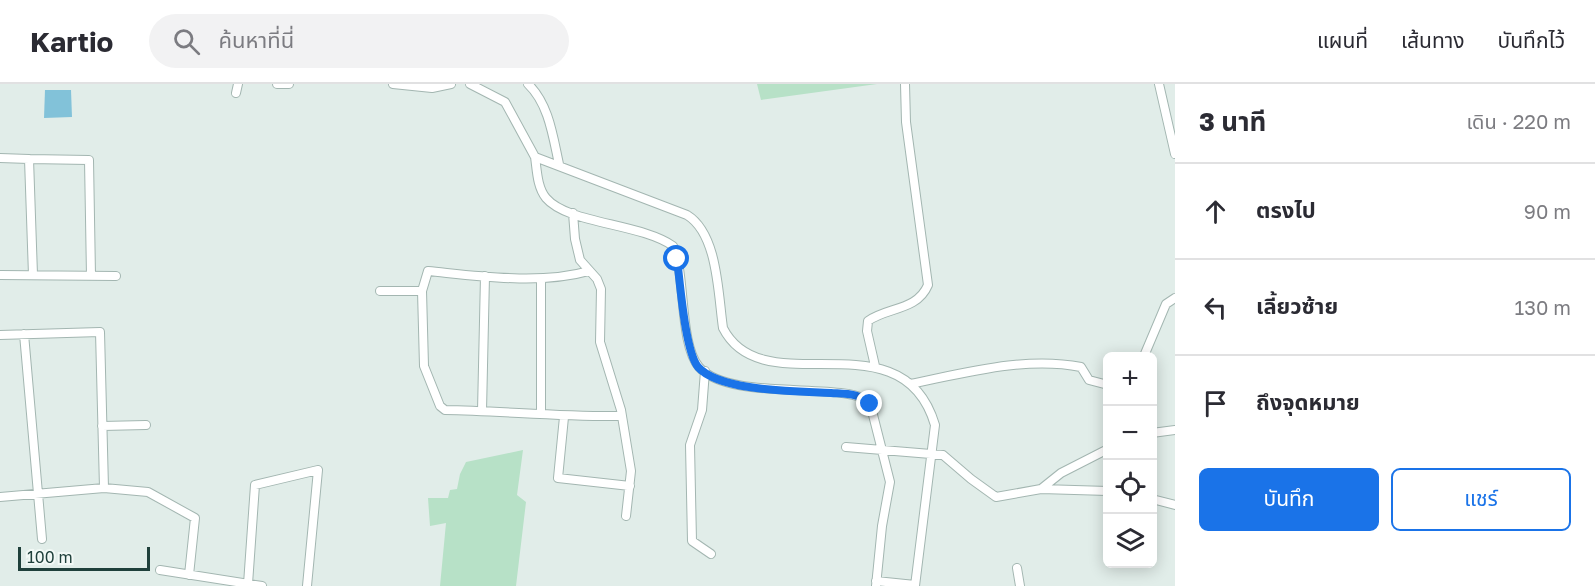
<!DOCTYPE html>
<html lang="th">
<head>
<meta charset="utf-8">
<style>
	body { margin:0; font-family:"Golos Text","Noto Sans Thai",sans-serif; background:#f2f2f3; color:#2b2b33 }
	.controls { position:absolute; right:18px; bottom:18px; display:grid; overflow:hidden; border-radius:9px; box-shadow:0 3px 15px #0003 }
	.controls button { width:54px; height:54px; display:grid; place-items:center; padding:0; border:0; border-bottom:2px solid #e1e1e2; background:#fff; color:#2b2b33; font:30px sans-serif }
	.scale { position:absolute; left:18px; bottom:15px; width:132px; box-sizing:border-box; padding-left:6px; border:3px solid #1f403b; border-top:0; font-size:16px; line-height:21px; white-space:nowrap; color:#1f403b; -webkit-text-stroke:4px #f2f9f6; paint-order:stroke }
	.stop { position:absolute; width:18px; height:18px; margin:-14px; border:4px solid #1a73e8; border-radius:50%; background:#fff }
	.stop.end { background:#1a73e8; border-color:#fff; box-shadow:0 2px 6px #0008 }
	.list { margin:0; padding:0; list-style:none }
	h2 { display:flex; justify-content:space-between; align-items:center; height:78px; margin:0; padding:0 24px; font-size:26px }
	h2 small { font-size:20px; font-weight:400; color:#7c7c81 }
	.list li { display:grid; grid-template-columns:39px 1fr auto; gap:18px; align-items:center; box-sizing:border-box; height:96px; padding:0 24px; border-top:2px solid #e1e1e2 }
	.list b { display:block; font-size:22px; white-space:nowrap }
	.list em { font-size:20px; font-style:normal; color:#7c7c81 }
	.actions { display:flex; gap:12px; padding:18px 24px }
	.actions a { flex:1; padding:14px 0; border:2px solid #1a73e8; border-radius:9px; text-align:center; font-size:21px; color:#1a73e8 }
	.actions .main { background:#1a73e8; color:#fff }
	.icon { flex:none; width:33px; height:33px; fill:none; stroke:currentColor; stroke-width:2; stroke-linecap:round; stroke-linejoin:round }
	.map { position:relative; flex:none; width:1175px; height:502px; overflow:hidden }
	header { display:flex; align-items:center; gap:36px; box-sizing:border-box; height:84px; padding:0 30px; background:#fff; border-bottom:2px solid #e1e1e2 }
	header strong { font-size:28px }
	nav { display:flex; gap:33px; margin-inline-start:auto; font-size:21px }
	.search { width:420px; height:54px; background:#f2f2f3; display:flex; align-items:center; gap:15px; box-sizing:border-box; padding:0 21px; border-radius:33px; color:#7c7c81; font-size:22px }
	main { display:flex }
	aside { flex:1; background:#fff }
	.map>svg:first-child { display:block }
	.green { fill:#b7e1c7 }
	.water { fill:#82c2d9 }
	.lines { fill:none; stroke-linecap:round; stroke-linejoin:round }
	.street-casing { stroke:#a3b6b1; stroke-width:10 }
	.street { stroke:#fff; stroke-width:8 }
	.route { stroke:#1a73e8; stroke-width:8 }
</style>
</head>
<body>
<header>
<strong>Kartio</strong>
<div class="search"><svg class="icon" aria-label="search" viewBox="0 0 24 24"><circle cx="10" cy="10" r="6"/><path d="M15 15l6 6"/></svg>ค้นหาที่นี่</div>
<nav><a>แผนที่</a><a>เส้นทาง</a><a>บันทึกไว้</a></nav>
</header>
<main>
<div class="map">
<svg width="1175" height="502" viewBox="0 0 1175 502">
	<rect width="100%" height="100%" fill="#e1ede9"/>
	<!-- green -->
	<path class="green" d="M757 0H877L761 16Z
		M523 366 517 411 526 418 516 502H440L446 439 430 442 428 414H448L450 406 457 405 460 390 466 378Z"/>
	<!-- water -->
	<path class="water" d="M45 6H71L72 33 44 34Z"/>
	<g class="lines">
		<defs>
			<path id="street" d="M277 0H289
				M393 0 432 4 451 0
				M470 0 505 18 535 73 687 131C718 150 718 210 723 244 763 323 902 229 935 341L915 502
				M528 0C549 20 553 53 559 80
				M1159 0 1175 70
				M236 9 238 0
				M535 73C537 86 537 103 546 114 568 140 640 139 673 162 686 190 679 260 699 283 730 319 850 296 870 319L890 398 882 442 876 502
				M0 74 29 75 33 191
				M29 75 89 76 91 192
				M573 129 575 155 580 176 597 195 601 205 600 258 621 326 631 387 626 432
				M589 187C540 201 479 192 428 187L422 207 424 282 440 322 445 326C504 327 563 333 622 332
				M0 191 116 192
				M380 207H422
				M24 250 42 455
				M0 251 100 248 104 404
				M1144 272 1166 220 1175 214
				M875 282 867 247 868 237C887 223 917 227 928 201L906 38 905 0
				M705 287 702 326 690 361 692 457 711 470
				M910 300C965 289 1025 272 1081 283L1089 296 1108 301
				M482 327 485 192
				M541 329V196
				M564 333 558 394 630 402
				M102 342 146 341
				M1152 349 1175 346
				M846 363 943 371 971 395 996 413 1041 405 1061 389 1108 365
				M1041 405 1108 407
				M0 413 104 404 148 408 195 434 189 491
				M1152 415 1175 421
				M1017 484 1020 502
				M160 486 262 502
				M876 497 915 501
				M248 500 255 401 318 386 307 502"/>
		</defs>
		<!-- street casing -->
		<use href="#street" class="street-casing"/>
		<!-- street -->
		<use href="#street" class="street"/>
	</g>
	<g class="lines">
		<!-- route -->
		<path class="route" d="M677 175C680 198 685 267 698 283 720 308 799 307 831 309 844 310 861 309 870 320"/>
	</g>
</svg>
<div class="controls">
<button>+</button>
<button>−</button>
<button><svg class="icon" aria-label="locate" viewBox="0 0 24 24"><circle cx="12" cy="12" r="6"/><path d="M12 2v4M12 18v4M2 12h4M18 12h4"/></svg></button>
<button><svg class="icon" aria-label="layers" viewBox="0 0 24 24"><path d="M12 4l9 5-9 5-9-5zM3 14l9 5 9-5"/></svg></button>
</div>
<div class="scale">100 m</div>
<div class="stop" style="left:677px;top:175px"></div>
<div class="stop end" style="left:870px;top:320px"></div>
</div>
<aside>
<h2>3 นาที<small>เดิน · 220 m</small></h2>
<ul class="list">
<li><svg class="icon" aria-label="ahead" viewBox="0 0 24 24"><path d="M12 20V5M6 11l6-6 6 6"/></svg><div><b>ตรงไป</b></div><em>90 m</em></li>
<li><svg class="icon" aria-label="left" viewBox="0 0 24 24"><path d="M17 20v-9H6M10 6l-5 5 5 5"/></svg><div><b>เลี้ยวซ้าย</b></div><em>130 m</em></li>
<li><svg class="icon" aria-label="arrive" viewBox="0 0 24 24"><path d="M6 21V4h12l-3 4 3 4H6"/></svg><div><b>ถึงจุดหมาย</b></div></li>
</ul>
<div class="actions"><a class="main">บันทึก</a><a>แชร์</a></div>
</aside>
</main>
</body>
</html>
